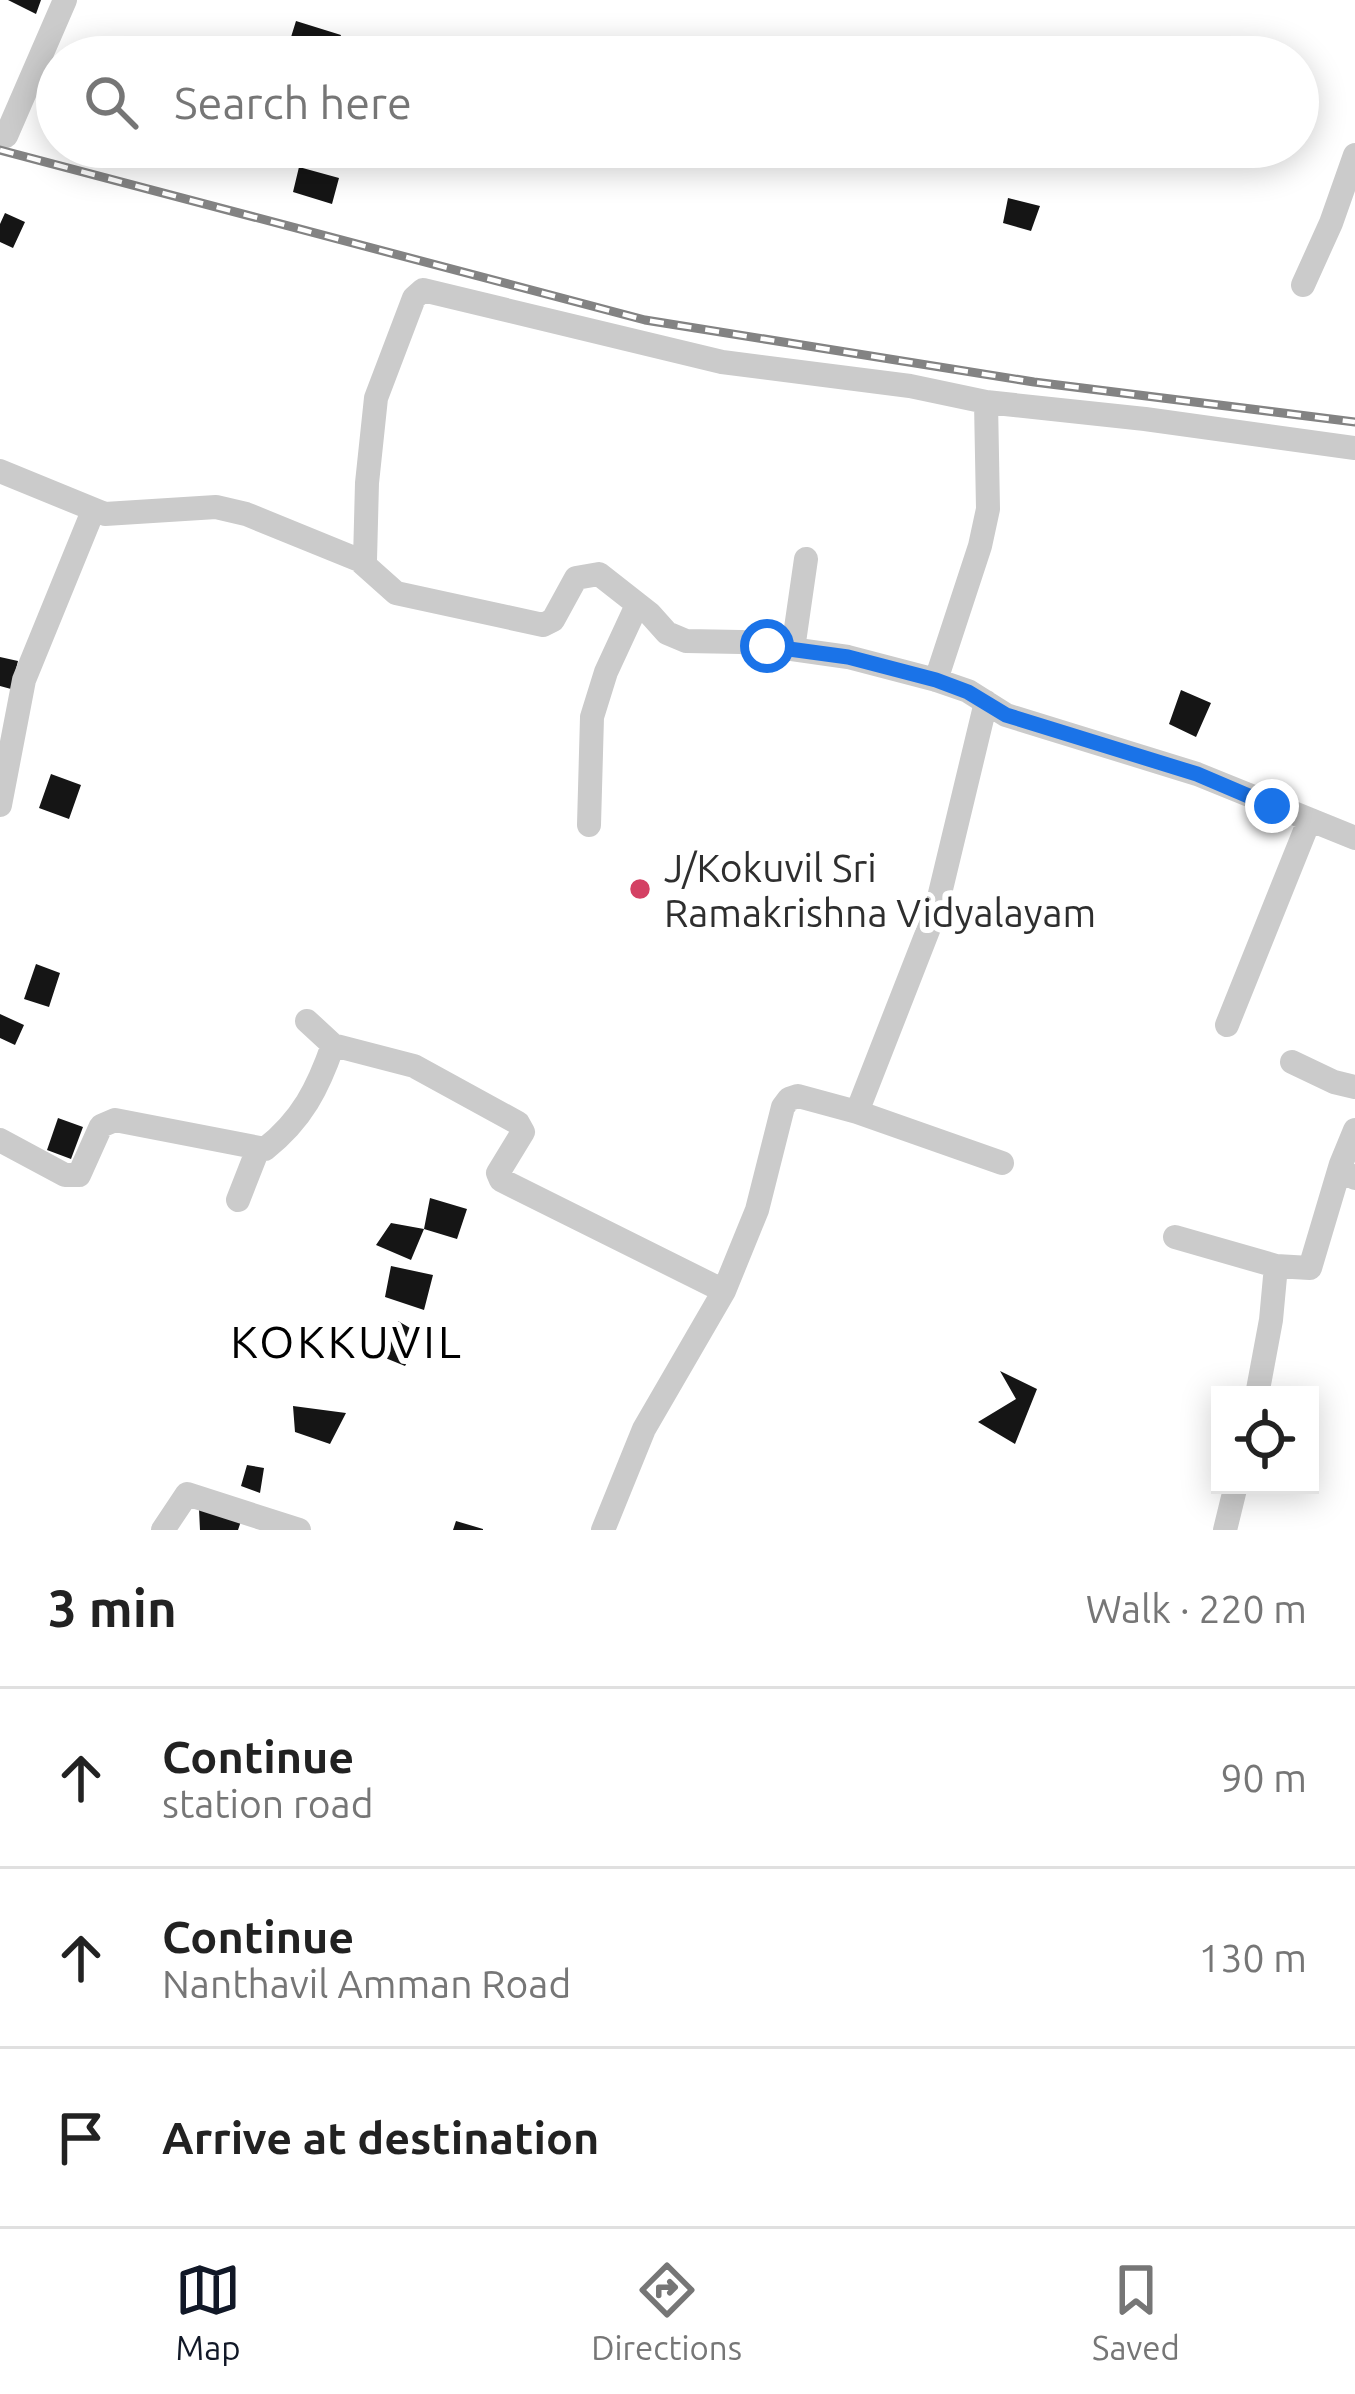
<!DOCTYPE html>
<html lang="en">
<head>
<meta charset="utf-8">
<style>
	body { margin:0; font-family:Ubuntu,sans-serif; background:#f6f6f6; color:#222 }
	.controls { position:absolute; right:36px; bottom:36px; display:grid; overflow:hidden; border-radius:0px; box-shadow:0 6px 30px #0003 }
	.controls button { width:108px; height:108px; display:grid; place-items:center; padding:0; border:0; border-bottom:3px solid #e0e0e0; background:#fff; color:#222; font:60px sans-serif }
	.stop { position:absolute; width:36px; height:36px; margin:-27px; border:9px solid #1a73e8; border-radius:50%; background:#fff }
	.stop.end { background:#1a73e8; border-color:#fff; box-shadow:0 3px 12px #0008 }
	.list { margin:0; padding:0; list-style:none }
	h2 { display:flex; justify-content:space-between; align-items:center; height:156px; margin:0; padding:0 48px; font-size:51px }
	h2 small { font-size:39px; font-weight:400; color:#767676 }
	.list li { display:grid; grid-template-columns:78px 1fr auto; gap:36px; align-items:center; box-sizing:border-box; height:180px; padding:0 48px; border-top:3px solid #e0e0e0 }
	.list b { display:block; font-size:45px; white-space:nowrap }
	.list p { margin:0; font-size:39px; white-space:nowrap; color:#767676 }
	.list em { font-size:39px; font-style:normal; color:#767676 }
	.icon { flex:none; width:66px; height:66px; fill:none; stroke:currentColor; stroke-width:2; stroke-linecap:round; stroke-linejoin:round }
	.map { position:relative; flex:none; width:1355px; height:1530px; overflow:hidden }
	.search { position:absolute; background:#fff; box-shadow:0 6px 30px #0003; left:36px; right:36px; top:36px; height:132px; display:flex; align-items:center; gap:30px; box-sizing:border-box; padding:0 42px; border-radius:66px; color:#767676; font-size:45px }
	.sheet { height:696px; background:#fff }
	nav { display:flex; justify-content:space-around; align-items:center; box-sizing:border-box; height:168px; border-top:3px solid #e0e0e0; background:#fff; font-size:33px; color:#767676 }
	nav a { display:grid; justify-items:center; gap:6px }
	nav .on { color:#111827 }
	.map>svg:first-child { display:block }
	.building { fill:#151515 }
	.lines { fill:none; stroke-linecap:round; stroke-linejoin:round }
	.minor { stroke:#cbcbcb; stroke-width:24 }
	.rail-casing { stroke:#838383; stroke-width:9 }
	.rail { stroke:#fff; stroke-width:4.5; stroke-dasharray:14; stroke-linecap:butt }
	.route { stroke:#1a73e8; stroke-width:15 }
	.poi-dot { fill:#d44164; stroke:#fff; stroke-width:4.5 }
	.labels { text-anchor:middle; dominant-baseline:central; stroke-width:12; stroke-linejoin:round; paint-order:stroke }
	.poi-label { font-size:39px; fill:#2e2e2e; stroke:#fff; text-anchor:start }
	.quarter-label { font-size:45px; letter-spacing:3px; fill:#000; stroke:#fff }
</style>
</head>
<body>
<div class="map">
<svg width="1355" height="1530" viewBox="0 0 1355 1530">
	<rect width="100%" height="100%" fill="#fff"/>
	<!-- building -->
	<path class="building" d="M8 0H41L36 14Z
		M296 21 341 35 334 57H309L287 50Z
		M382 147H416L409 168 379 158Z
		M299 167 339 178 332 204 293 192Z
		M1008 198 1040 206 1031 231 1003 223Z
		M5 213 25 222 13 248 0 242V224Z
		M0 657 18 661 11 689 0 686Z
		M1181 690 1211 703 1196 737 1169 724Z
		M51 774 81 785 69 819 39 808Z
		M36 964 60 973 49 1007 24 999Z
		M0 1014 24 1025 15 1045 0 1038Z
		M58 1118 83 1127 71 1159 47 1150Z
		M430 1198 467 1209 457 1239 424 1229Z
		M391 1223 424 1229 411 1260 376 1245Z
		M391 1266 433 1275 424 1310 385 1297Z
		M398 1321 422 1335 405 1366 383 1357Z
		M1000 1371 1037 1389 1015 1444 978 1422 1016 1399Z
		M293 1406 346 1413 330 1444 295 1432Z
		M247 1465 264 1468 260 1493 241 1486Z
		M199 1509 242 1518 238 1530H200Z
		M456 1521 483 1529V1530H453Z"/>
	<g class="lines">
		<!-- minor -->
		<path class="minor" d="M0 134 6 136 65 0
			M1303 285 1331 223 1355 155
			M0 471 105 514 216 507 246 514 359 560 396 593 543 625 553 620 576 578 599 574 650 614 667 633 686 641 741 642 848 657 936 680 968 691 1006 715 1197 774 1355 838
			M359 560H365L367 483 376 398 414 298 423 290 722 362 910 386 986 402 1145 419 1355 448
			M793 649 806 559
			M936 680 980 546 988 509 986 402
			M0 805 24 680 93 511
			M589 825 592 717 606 672 637 605
			M307 1021 333 1045 414 1066 518 1123 523 1132 498 1173 501 1180 724 1291
			M1227 1025 1309 821
			M1292 1062 1334 1082 1355 1087
			M857 1112 1002 1163
			M1355 1130 1341 1164 1342 1171 1355 1178
			M0 1140 65 1175H79L101 1126 115 1120 265 1149C302 1120 318 1088 333 1045
			M238 1200 258 1149
			M1175 1237 1276 1266
			M1257 1395 1271 1320 1276 1266 1310 1268 1341 1164
			M163 1530 187 1494 299 1530
			M603 1530 644 1429 724 1291 757 1210 783 1107 789 1099 798 1096 857 1112 936 910 986 702
			M1225 1530 1236 1485"/>
		<defs>
			<path id="rail" d="M0 150 645 320 1034 382 1355 422"/>
		</defs>
		<!-- rail casing -->
		<use href="#rail" class="rail-casing"/>
		<!-- rail -->
		<use href="#rail" class="rail"/>
	</g>
	<g class="lines">
		<!-- route -->
		<path class="route" d="M767 646 848 657 936 680 968 692 1006 715 1197 774 1272 806"/>
	</g>
	<!-- markers -->
	<circle class="poi-dot" cx="640" cy="889" r="12"/>
	<g class="labels">
		<!-- poi labels -->
		<g class="poi-label">
			<text x="664" y="867">J/Kokuvil Sri<tspan x="664" dy="45">Ramakrishna Vidyalayam</tspan></text>
		</g>
		<!-- quarter labels -->
		<g class="quarter-label">
			<text x="347" y="1341">KOKKUVIL</text>
		</g>
	</g>
</svg>
<div class="controls">
<button><svg class="icon" aria-label="locate" viewBox="0 0 24 24"><circle cx="12" cy="12" r="6"/><path d="M12 2v4M12 18v4M2 12h4M18 12h4"/></svg></button>
</div>
<div class="stop" style="left:767px;top:646px"></div>
<div class="stop end" style="left:1272px;top:806px"></div>
<div class="search"><svg class="icon" aria-label="search" viewBox="0 0 24 24"><circle cx="10" cy="10" r="6"/><path d="M15 15l6 6"/></svg>Search here</div>
</div>
<section class="sheet">
<h2>3 min<small>Walk · 220 m</small></h2>
<ul class="list">
<li><svg class="icon" aria-label="ahead" viewBox="0 0 24 24"><path d="M12 20V5M6 11l6-6 6 6"/></svg><div><b>Continue</b><p>station road</p></div><em>90 m</em></li>
<li><svg class="icon" aria-label="ahead" viewBox="0 0 24 24"><path d="M12 20V5M6 11l6-6 6 6"/></svg><div><b>Continue</b><p>Nanthavil Amman Road</p></div><em>130 m</em></li>
<li><svg class="icon" aria-label="arrive" viewBox="0 0 24 24"><path d="M6 21V4h12l-3 4 3 4H6"/></svg><div><b>Arrive at destination</b></div></li>
</ul>
</section>
<nav>
<a class="on"><svg class="icon" aria-label="map" viewBox="0 0 24 24"><path d="M3 6l6-2 6 2 6-2v14l-6 2-6-2-6 2zM9 4v14M15 6v14"/></svg>Map</a>
<a><svg class="icon" aria-label="directions" viewBox="0 0 24 24"><path d="M12 3l9 9-9 9-9-9zM9 14v-3h6M13 9l2 2-2 2"/></svg>Directions</a>
<a><svg class="icon" aria-label="saved" viewBox="0 0 24 24"><path d="M7 4h10v16l-5-4-5 4z"/></svg>Saved</a>
</nav>
</body>
</html>
